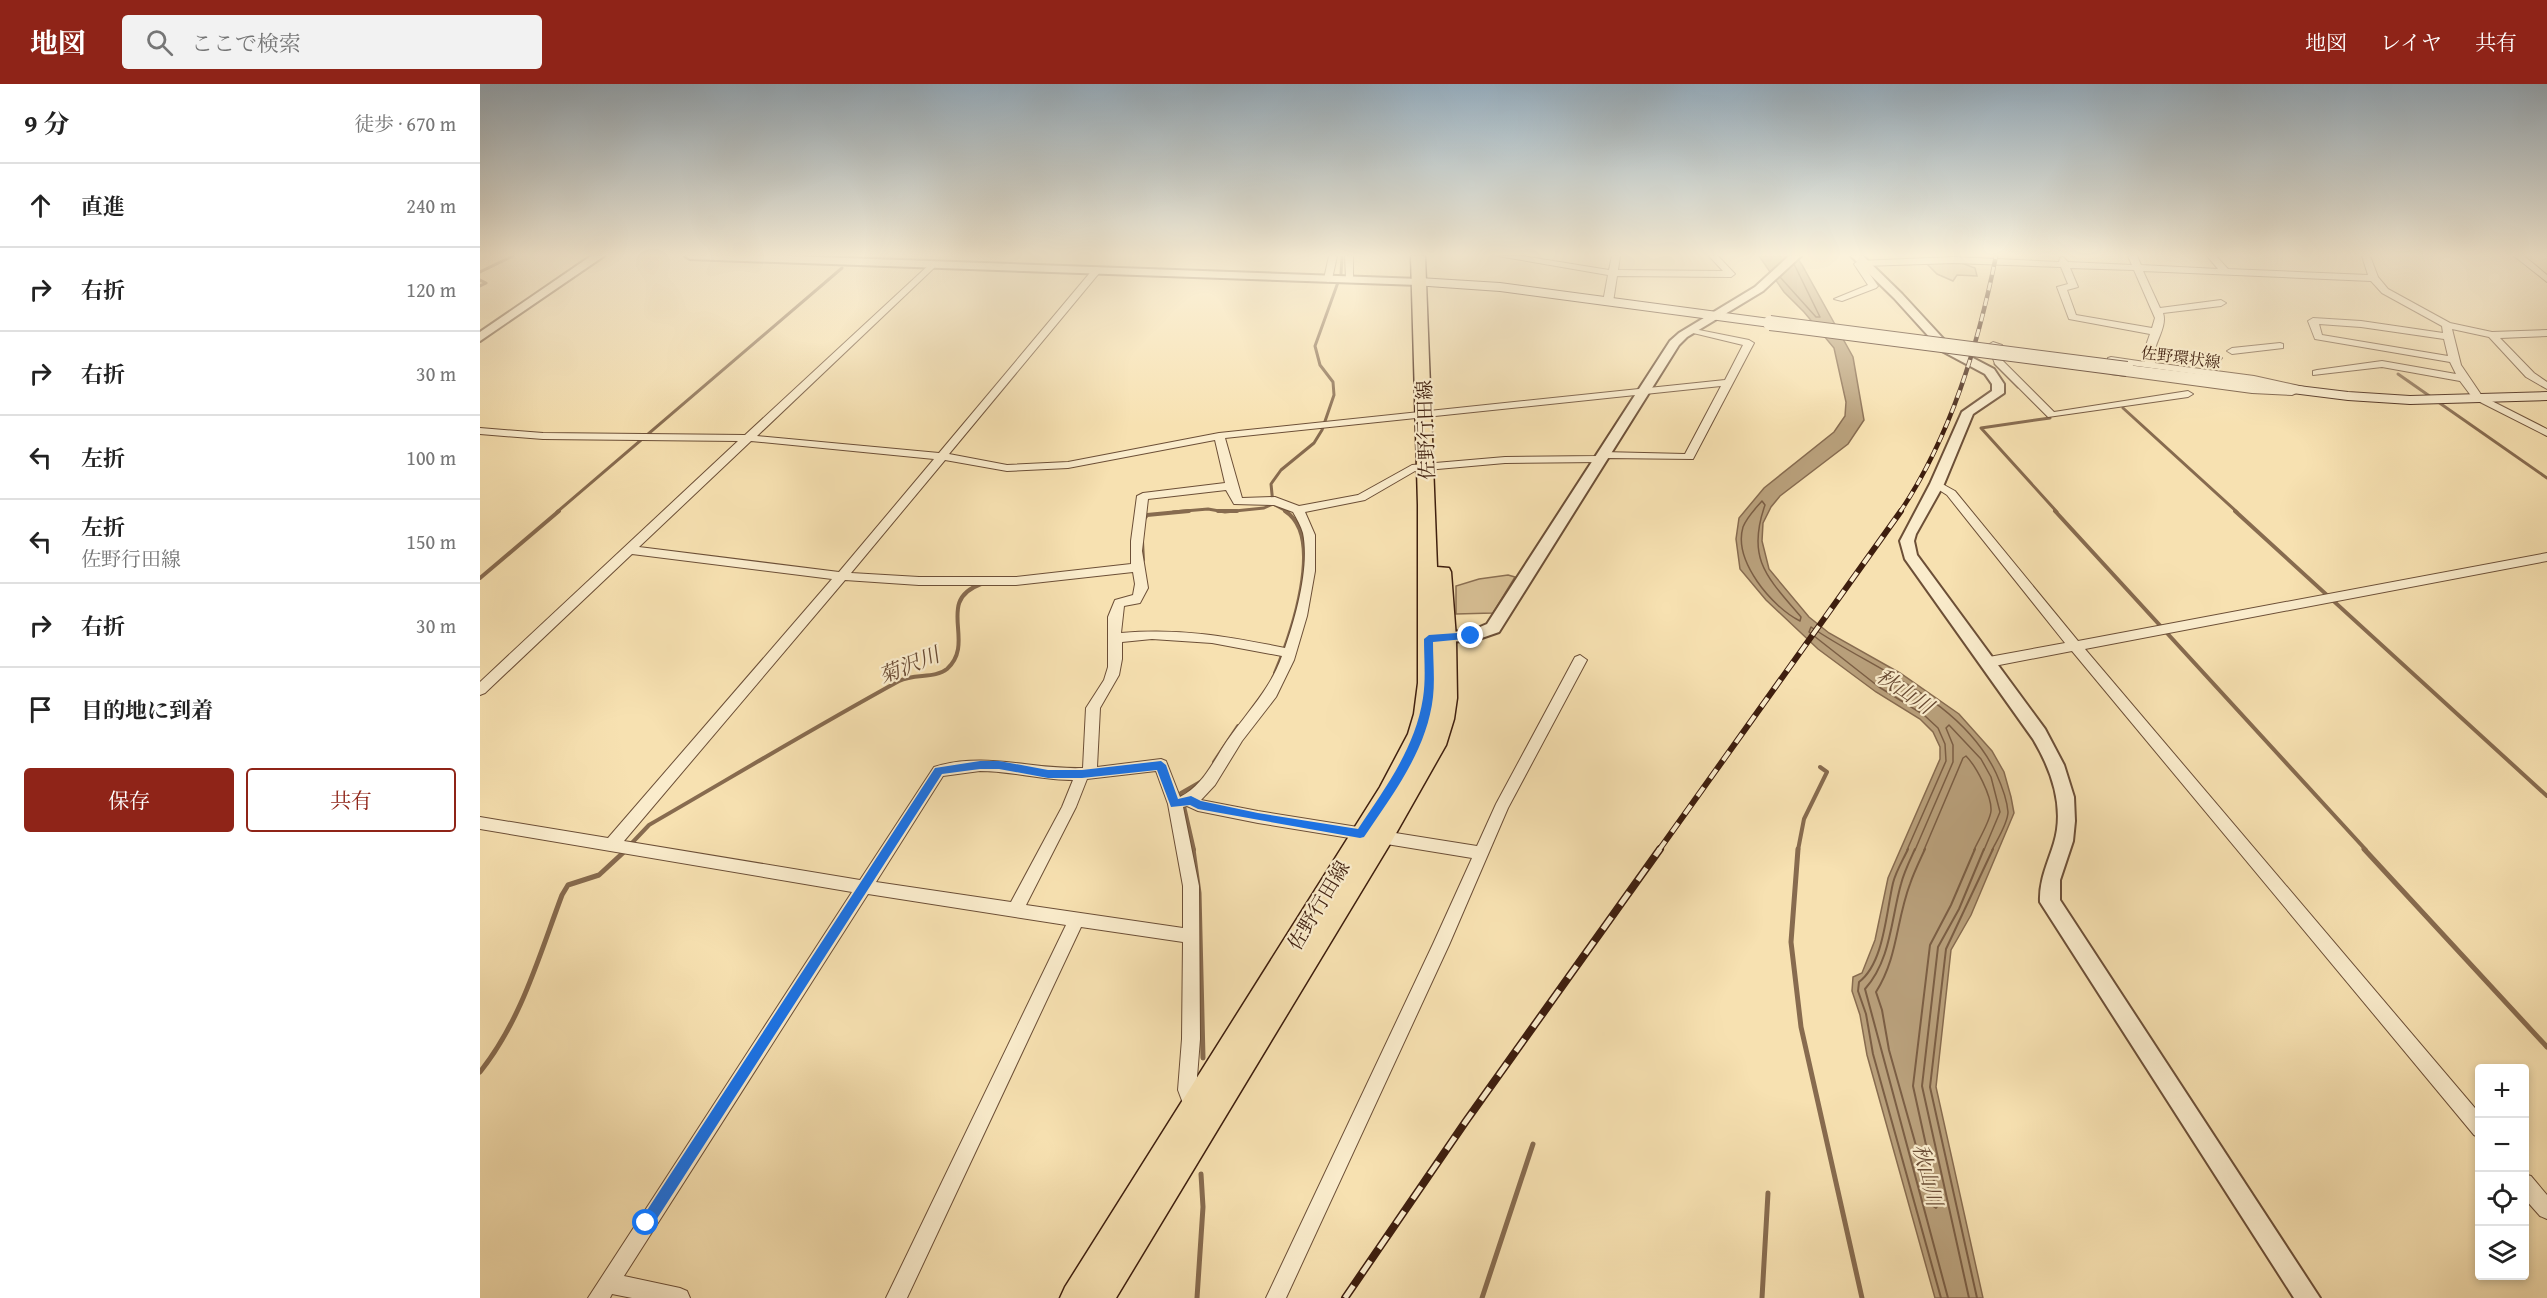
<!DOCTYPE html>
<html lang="ja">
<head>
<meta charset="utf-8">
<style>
	body { margin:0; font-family:"Gentium Book Plus","Noto Serif JP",serif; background:#f2f2f2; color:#222 }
	.controls { position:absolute; right:18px; bottom:18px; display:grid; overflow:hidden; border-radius:6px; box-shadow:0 3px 9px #0003 }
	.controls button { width:54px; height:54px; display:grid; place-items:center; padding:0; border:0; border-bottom:2px solid #e0e0e0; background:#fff; color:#222; font:30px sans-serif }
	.stop { position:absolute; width:18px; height:18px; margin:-14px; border:4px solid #1a73e8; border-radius:50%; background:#fff }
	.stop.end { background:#1a73e8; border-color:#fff; box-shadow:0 2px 6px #0008 }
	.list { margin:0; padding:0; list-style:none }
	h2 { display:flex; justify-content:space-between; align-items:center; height:78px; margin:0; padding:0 24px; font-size:26px }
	h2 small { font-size:20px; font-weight:400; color:#767676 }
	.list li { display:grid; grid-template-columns:39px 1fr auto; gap:18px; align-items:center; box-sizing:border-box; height:84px; padding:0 24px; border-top:2px solid #e0e0e0 }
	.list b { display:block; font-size:22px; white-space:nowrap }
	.list p { margin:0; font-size:20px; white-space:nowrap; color:#767676 }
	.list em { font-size:20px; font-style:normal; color:#767676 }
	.actions { display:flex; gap:12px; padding:18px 24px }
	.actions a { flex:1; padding:14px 0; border:2px solid #8f2418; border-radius:6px; text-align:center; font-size:21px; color:#8f2418 }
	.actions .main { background:#8f2418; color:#fff }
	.icon { flex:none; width:33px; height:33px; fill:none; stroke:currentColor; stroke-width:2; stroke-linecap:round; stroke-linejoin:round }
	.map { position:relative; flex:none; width:2067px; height:1214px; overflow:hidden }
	header { display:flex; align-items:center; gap:36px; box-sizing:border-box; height:84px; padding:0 30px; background:#8f2418; color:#fff }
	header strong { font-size:28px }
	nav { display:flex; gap:33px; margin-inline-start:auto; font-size:21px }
	.search { width:420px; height:54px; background:#f2f2f2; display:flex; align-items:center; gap:15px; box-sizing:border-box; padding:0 21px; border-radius:6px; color:#767676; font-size:22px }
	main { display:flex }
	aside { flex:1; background:#fff }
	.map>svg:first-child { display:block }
	.green { fill:#d8c095; stroke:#8b6f52; stroke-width:1.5 }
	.water { fill:#b89f7a; stroke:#876b4f; stroke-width:1.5 }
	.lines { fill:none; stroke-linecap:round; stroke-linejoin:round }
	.shore-far1 { stroke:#7b5e44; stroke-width:1.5 }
	.shore { stroke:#7b5e44; stroke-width:2 }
	.stream-far2 { stroke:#876b4f; stroke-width:3 }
	.stream-far1 { stroke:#876b4f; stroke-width:4 }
	.stream { stroke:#876b4f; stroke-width:5 }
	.minor-casing { stroke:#6c4f37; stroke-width:2 }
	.tertiary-casing { stroke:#6c4f37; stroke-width:4 }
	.secondary-casing { stroke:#3e1e0e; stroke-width:2 }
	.primary-casing { stroke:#3e1e0e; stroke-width:3 }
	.minor { fill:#faeccc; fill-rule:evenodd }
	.tertiary { fill:#faeccc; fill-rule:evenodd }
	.secondary { fill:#faeccc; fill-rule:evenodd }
	.primary { fill:#f7e1b1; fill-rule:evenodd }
	.rail-far2-casing { stroke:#3e1e0e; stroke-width:4.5 }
	.rail-far1-casing { stroke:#3e1e0e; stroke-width:6 }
	.rail-casing { stroke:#3e1e0e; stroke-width:8 }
	.rail-far2 { stroke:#faeccc; stroke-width:3; stroke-dasharray:8; stroke-linecap:butt }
	.rail-far1 { stroke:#faeccc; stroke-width:4; stroke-dasharray:11; stroke-linecap:butt }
	.rail { stroke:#faeccc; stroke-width:5; stroke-dasharray:15; stroke-linecap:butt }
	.secondary-bridge-casing { stroke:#3e1e0e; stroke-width:16; stroke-linecap:butt }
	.secondary-bridge { stroke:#faeccc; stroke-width:14 }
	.route { fill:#1a73e8 }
	.labels { text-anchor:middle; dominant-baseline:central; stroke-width:4.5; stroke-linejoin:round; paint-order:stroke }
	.far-street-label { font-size:16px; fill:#3e1e0e; stroke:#faeccc }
	.street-label { font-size:20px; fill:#3e1e0e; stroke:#faeccc }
	.water-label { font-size:21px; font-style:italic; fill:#694b34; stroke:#faeccc }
</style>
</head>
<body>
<header>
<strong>地図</strong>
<div class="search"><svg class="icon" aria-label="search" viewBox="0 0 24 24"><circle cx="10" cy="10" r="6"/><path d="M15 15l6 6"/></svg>ここで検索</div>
<nav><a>地図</a><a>レイヤ</a><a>共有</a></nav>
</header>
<main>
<aside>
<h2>9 分<small>徒歩 · 670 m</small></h2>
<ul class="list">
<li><svg class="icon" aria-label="ahead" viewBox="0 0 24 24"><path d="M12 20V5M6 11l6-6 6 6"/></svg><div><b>直進</b></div><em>240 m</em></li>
<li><svg class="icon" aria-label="right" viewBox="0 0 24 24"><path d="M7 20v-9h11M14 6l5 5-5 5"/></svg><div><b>右折</b></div><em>120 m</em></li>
<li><svg class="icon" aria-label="right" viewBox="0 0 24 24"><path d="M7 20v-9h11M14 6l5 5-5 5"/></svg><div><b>右折</b></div><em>30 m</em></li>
<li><svg class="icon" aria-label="left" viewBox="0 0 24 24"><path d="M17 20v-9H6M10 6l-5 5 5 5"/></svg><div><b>左折</b></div><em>100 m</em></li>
<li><svg class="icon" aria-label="left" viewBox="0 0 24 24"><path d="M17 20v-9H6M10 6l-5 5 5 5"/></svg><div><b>左折</b><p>佐野行田線</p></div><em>150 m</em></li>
<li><svg class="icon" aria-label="right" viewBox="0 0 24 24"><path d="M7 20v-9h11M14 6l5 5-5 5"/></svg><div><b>右折</b></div><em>30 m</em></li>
<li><svg class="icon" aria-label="arrive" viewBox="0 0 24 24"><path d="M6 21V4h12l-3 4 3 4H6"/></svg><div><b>目的地に到着</b></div></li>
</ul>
<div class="actions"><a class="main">保存</a><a>共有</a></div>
</aside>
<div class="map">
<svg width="2067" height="1214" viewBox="0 0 2067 1214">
	<rect width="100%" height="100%" fill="#f7e1b1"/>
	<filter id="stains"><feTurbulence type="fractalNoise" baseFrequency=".00333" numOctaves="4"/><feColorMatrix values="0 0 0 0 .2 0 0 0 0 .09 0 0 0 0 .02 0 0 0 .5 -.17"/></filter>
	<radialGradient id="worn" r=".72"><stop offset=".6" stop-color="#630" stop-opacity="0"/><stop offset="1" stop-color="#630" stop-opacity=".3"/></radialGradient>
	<!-- green -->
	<path class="green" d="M1476 177 1495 184 1497 192 1477 191 1473 197 1457 190 1445 178Z
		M1028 491 1035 493 1013 529 976 530V502L999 495Z"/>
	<!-- water -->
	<path class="water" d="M1279 172H1316L1322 181 1373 273 1384 336 1368 360 1300 412 1291 423 1283 439 1282 457 1289 485 1329 533 1349 549 1420 589 1479 630 1512 667 1524 688 1531 713 1534 729 1491 831 1471 866 1456 1003 1503 1214H1455L1387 971 1380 931 1372 907 1373 893 1382 889 1395 856 1408 794 1460 675V663L1453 648 1440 635 1396 608 1338 565 1286 516 1260 485 1256 455 1259 434 1284 404 1354 348 1365 332 1366 318 1354 264 1324 228 1304 208Z"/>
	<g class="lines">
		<!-- shore-far1 -->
		<path class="shore-far1" d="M1300 193 1336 233H1340L1314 180
			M1282 417 1285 421C1266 475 1287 493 1321 533L1320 537C1292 523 1253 477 1263 443 1267 433 1275 425 1282 417Z
			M1427 766 1466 677 1465 660 1458 644 1444 631 1399 603 1329 548 1331 543C1394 586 1481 615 1516 689 1521 700 1527 715 1528 728 1528 739 1517 756 1512 766
			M1435 766 1473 678V661L1466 644 1469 641 1501 675 1511 693 1520 728 1504 766
			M1444 766 1483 674 1486 672C1496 682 1512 712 1511 727 1510 737 1498 757 1494 766"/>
		<!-- shore -->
		<path class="shore" d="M1428 765C1423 776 1416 787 1413 799 1406 829 1404 879 1379 898L1378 907 1386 930 1393 970 1461 1214
			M1435 765C1430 776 1424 788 1421 800 1411 835 1411 876 1385 905L1468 1214
			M1445 765C1440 776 1434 788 1430 800 1416 837 1418 873 1396 908L1402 926 1409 966 1453 1122 1456 1124 1459 1120 1433 1002 1450 861 1471 821 1495 765
			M1489 1214 1442 1002 1458 863 1479 825 1504 765
			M1497 1214 1450 1003 1466 865 1513 765"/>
		<!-- stream-far2 -->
		<path class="stream-far2" d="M0 188 33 172
			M0 196 6 199 0 202
			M1515 280 1538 303
			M1918 290 2067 394
			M1643 324 1757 428
			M1567 331 1570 334 1501 344 1577 428
			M793 420 808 428
			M77 428 362 184
			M693 428 728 425 745 428 784 424 793 420 791 400 801 386 834 359 842 346 854 311 853 298 840 281 835 262 861 190 862 172"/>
		<!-- stream-far1 -->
		<path class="stream-far1" d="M738 427H757
			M1575 427 1886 766
			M1755 427 2067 712
			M664 435 667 431 709 427
			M662 457 663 476
			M0 494 79 427
			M795 589C810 553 846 453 805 427
			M734 678 758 642
			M150 761 169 741C252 693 335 643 419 597 434 589 455 595 467 585 497 558 454 517 501 500
			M714 766 701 709 722 697
			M1318 766 1324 735 1347 688 1340 683"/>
		<!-- stream -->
		<path class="stream" d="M713 765 719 809 723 974
			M1318 765 1311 858 1321 943 1382 1214
			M1884 765 2067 963
			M0 988C41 937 59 872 82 811L88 801 119 791 145 767
			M717 1214 723 1123 721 1090
			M1002 1214 1053 1060
			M1282 1214 1288 1109"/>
		<defs>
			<path id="minor" d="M849 172H857L852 195 848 198 844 195Z
				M865 172H873V197L866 195Z
				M1018 172H1042L1129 186 1132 172H1140L1138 186 1243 187 1229 172H1238L1255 190 1251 193 1137 192 1133 218 1128 221 1123 218 1128 191Z
				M1648 172H1657L1661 181 1738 185 1727 172H1736L1748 185 1888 191 1882 172H1890L1898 193 1908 205 1970 239 2012 248 2067 246V252L2020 254 2054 289 2067 298V305L2046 293 2009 253 1972 245 1981 281 2002 312 2067 345V352L2000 318 1995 317 1980 297 1902 283 1833 291V287L1837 286 1902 277 1976 290 1970 278 1835 255 1828 237 1833 234 1881 237 1963 249 1962 242 1902 209 1891 197 1663 187 1680 224 1741 216 1746 219 1741 222 1683 229C1687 240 1678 254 1675 265L1737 271 1742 274 1740 276 1674 270 1675 279 1774 292 1824 303 1825 305 1812 311 1772 309 1631 290V286L1635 285 1772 303 1804 305 1774 298 1628 278V274L1631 273 1665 278 1664 267 1670 250 1589 235 1577 203 1588 200 1581 183 1474 179 1384 182 1398 202 1396 204 1362 217 1354 215 1388 201 1374 180 1378 177 1474 173 1579 178 1580 174 1583 173 1588 178 1652 181ZM1590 184 1654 186 1675 234 1672 244 1596 231 1587 206 1598 203ZM1839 240 1881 243 1964 255 1968 272 1842 251Z
				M2034 172H2044L2067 191V198Z
				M452 178 455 179V183L277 352 459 369 614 184 617 183 621 186 620 188 469 370 527 381 588 378 739 349 1245 296 1263 261 1209 248V244L1269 256 1274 259 1213 375 1126 374 1121 378 1025 379 935 387 885 416 825 428 835 451V487L827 532 814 576 796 613 762 657 735 701 721 716 778 727 997 762 1016 720 1095 573 1100 571 1107 576 1028 724 969 861 806 1214H786L953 860 992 774 778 739 718 727 707 722 703 723 719 802 720 955 716 1006 725 1023 722 1029 716 1032 710 1029 704 1022 698 1006 702 955 703 858 601 843 427 1214H406L586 841 388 810 144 1192 200 1204 207 1207 210 1214H152L132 1210 130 1214H108L372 808 0 745V733L128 754 352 495 152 470 5 609 0 611V598L258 357 63 355 0 350V344L63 349 265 351ZM1241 302 1205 370 1123 368 1119 369 1118 372 1025 373 932 381 878 411 819 422 795 413 762 414 745 354ZM735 356 745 399 663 409 657 412 651 457V480L536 493H439L371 489 465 376 527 387 588 384ZM271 357 454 375 359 488 159 463ZM746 406 754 420 794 421 813 428C817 435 821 442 823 449 830 483 816 532 805 564 747 552 701 544 641 549L644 522 660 519 668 504 662 467 668 415ZM653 488 655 500 653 511 635 516 628 533V583L624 596 606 624 603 684C552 686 505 667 454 683L380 796 144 757 365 496 439 501H536ZM672 555 732 559 802 572C791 603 771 624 752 650 735 672 726 700 700 713L686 677 681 675 617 683 620 624 639 591 642 575V558ZM500 687C531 687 561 696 593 696L582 723 531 818 396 798 463 692ZM676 687 688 720 703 802V844L546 821 596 723 607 695Z
				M1513 258 1522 261 1519 264 1523 277 1574 328 1708 307 1713 310 1708 313 1568 333 1515 280 1508 261Z
				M1800 259 1803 260V264L1752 270 1747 267 1752 264Z
				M1457 397 1475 407 1598 557 2067 469V477L1605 565 2000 1030V1054L1994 1051 1592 567 1509 583 1504 581 1502 578 1504 575 1509 573 1585 559 1467 411 1453 402V398Z
				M2044 1090 2051 1092 2067 1111V1135L2060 1132 2044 1114Z"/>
			<path id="tertiary" d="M111 172H124L0 257V248Z
				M205 172H310L939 195 944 198 939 201 210 175Z
				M1309 172H1321L1283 207 1207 253 1199 261 1019 548 993 557 950 558 948 554 950 550 993 546 1007 540 1190 257 1199 249 1275 203Z
				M1371 172H1383L1422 210 1470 262 1514 285 1524 300V309L1493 330 1464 400 1436 450 1434 457 1437 471 1565 645 1584 681 1594 713 1595 737 1593 757 1580 796V816L1840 1214H1814L1560 818C1559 796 1568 779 1574 759 1585 723 1571 685 1553 655L1425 475 1420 457 1450 400 1482 328 1512 307V300L1505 290 1462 267 1414 214Z"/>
			<path id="secondary" d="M939 194 1020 199 1290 235 1297 239 1290 243 1020 207 934 201 933 198Z
				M1647 281 1868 308 1930 312 2067 308V316L1930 320 1868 316 1642 288 1640 285 1642 282Z"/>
			<path id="primary" d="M931 172H945L957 483 969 484 971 488 976 554 977 614 974 635 966 661 910 760 636 1214H580L585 1203 900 703 928 650 934 630 938 599V421Z"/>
		</defs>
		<!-- minor casing -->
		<use href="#minor" class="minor-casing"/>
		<!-- tertiary casing -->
		<use href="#tertiary" class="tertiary-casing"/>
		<!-- secondary casing -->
		<use href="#secondary" class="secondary-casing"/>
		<!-- primary casing -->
		<use href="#primary" class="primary-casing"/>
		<!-- minor -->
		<use href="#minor" class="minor"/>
		<!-- tertiary -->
		<use href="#tertiary" class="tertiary"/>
		<!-- secondary -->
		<use href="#secondary" class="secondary"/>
		<!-- primary -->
		<use href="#primary" class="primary"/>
		<defs>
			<path id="rail-far2" d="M1420 428C1471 352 1498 261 1516 172"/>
			<path id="rail-far1" d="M1179 766 1421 427"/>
			<path id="rail" d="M865 1214 986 1037 1180 765"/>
		</defs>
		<!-- rail-far2 casing -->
		<use href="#rail-far2" class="rail-far2-casing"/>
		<!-- rail-far1 casing -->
		<use href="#rail-far1" class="rail-far1-casing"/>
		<!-- rail casing -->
		<use href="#rail" class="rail-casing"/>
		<!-- rail-far2 -->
		<use href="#rail-far2" class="rail-far2"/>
		<!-- rail-far1 -->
		<use href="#rail-far1" class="rail-far1"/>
		<!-- rail -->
		<use href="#rail" class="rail"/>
		<defs>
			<path id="secondary-bridge" d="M1290 239 1647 285"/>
		</defs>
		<!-- secondary-bridge casing -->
		<use href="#secondary-bridge" class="secondary-bridge-casing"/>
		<!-- secondary-bridge -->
		<use href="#secondary-bridge" class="secondary-bridge"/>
	</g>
	<!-- sky -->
	<linearGradient id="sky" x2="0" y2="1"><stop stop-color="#95acbc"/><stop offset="0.5" stop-color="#fbf2dc"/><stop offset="1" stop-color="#fbf2dc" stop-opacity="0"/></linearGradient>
	<rect width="2067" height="342" fill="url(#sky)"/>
	<!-- route -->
	<path class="route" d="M991 548 995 549V554L953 558C953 576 955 595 953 613 947 666 913 710 884 753L880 754 718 725 710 721 691 723 677 686 602 694H568L519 685H500L462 690 171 1144 166 1146 162 1144 159 1139 162 1134 455 684 500 677H519L568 686H602L681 677 686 681 698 715 711 712 721 717 778 729 878 745C905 704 935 665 943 614 946 595 944 574 944 555L949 551Z"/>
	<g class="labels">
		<!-- far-street labels -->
		<g class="far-street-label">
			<text transform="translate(1701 273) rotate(7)">佐野環状線</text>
		</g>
		<!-- street labels -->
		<g class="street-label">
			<text transform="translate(945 346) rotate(-92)">佐野行田線</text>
			<text transform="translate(838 821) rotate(-59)">佐野行田線</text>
		</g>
		<!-- water labels -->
		<g class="water-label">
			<text transform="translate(429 581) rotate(-22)">菊沢川</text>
			<text transform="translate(1425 607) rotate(34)">秋山川</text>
			<text transform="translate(1448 1091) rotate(76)">秋山川</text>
		</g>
	</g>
	<rect width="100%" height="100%" filter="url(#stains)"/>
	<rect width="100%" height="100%" fill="url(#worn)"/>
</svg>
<div class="controls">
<button>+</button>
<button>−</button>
<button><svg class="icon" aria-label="locate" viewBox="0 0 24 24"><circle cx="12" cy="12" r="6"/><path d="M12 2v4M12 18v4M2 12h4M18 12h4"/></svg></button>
<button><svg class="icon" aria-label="layers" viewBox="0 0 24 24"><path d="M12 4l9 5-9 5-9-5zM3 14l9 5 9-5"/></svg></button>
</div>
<div class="stop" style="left:166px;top:1139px"></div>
<div class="stop end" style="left:991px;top:552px"></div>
</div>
</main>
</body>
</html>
